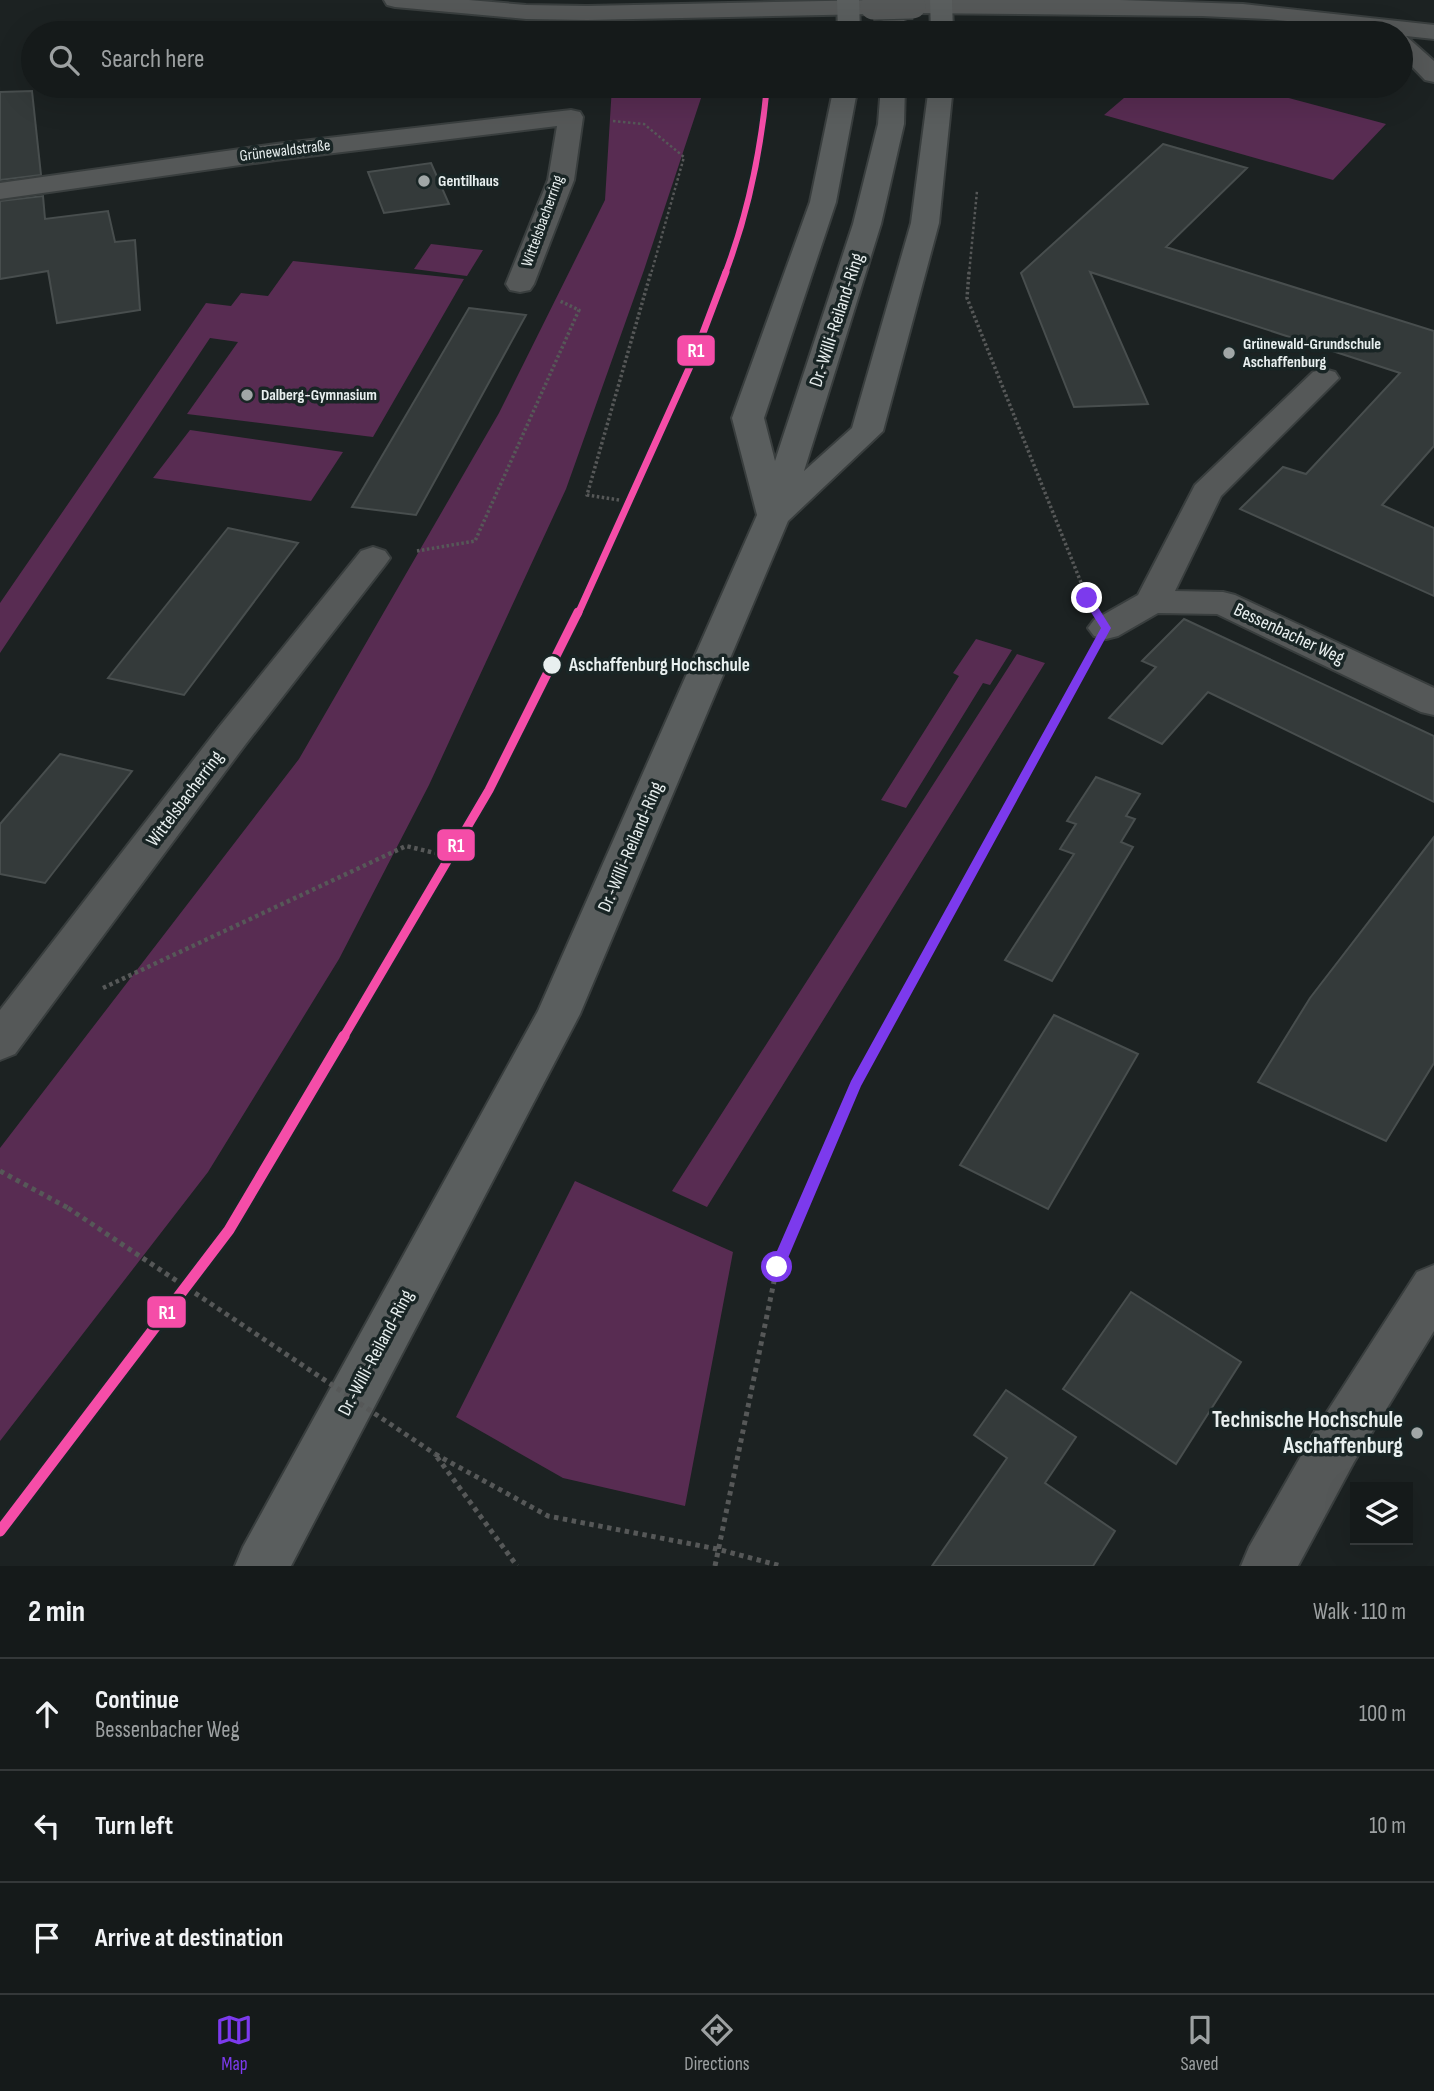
<!DOCTYPE html>
<html lang="en">
<head>
<meta charset="utf-8">
<style>
	body { margin:0; font-family:"Sofia Sans Condensed",sans-serif; background:#1e2323; color:#f1f3f6 }
	.controls { position:absolute; right:21px; bottom:21px; display:grid; overflow:hidden; border-radius:0px; box-shadow:0 7px 28px #0002 }
	.controls button { width:63px; height:63px; display:grid; place-items:center; padding:0; border:0; border-bottom:2px solid #343839; background:#151a1a; color:#f1f3f6; font:35px sans-serif }
	.stop { position:absolute; width:21px; height:21px; margin:-16px; border:5px solid #7c3aed; border-radius:50%; background:#fff }
	.stop.end { background:#7c3aed; border-color:#fff; box-shadow:0 2px 7px #0008 }
	.list { margin:0; padding:0; list-style:none }
	h2 { display:flex; justify-content:space-between; align-items:center; height:91px; margin:0; padding:0 28px; font-size:30px }
	h2 small { font-size:23px; font-weight:400; color:#9da1a2 }
	.list li { display:grid; grid-template-columns:46px 1fr auto; gap:21px; align-items:center; box-sizing:border-box; height:112px; padding:0 28px; border-top:2px solid #343839 }
	.list b { display:block; font-size:26px; white-space:nowrap }
	.list p { margin:0; font-size:23px; white-space:nowrap; color:#9da1a2 }
	.list em { font-size:23px; font-style:normal; color:#9da1a2 }
	.icon { flex:none; width:38px; height:38px; fill:none; stroke:currentColor; stroke-width:2; stroke-linecap:round; stroke-linejoin:round }
	.map { position:relative; flex:none; width:1434px; height:1566px; overflow:hidden }
	.search { position:absolute; background:#151a1a; box-shadow:0 7px 28px #0002; left:21px; right:21px; top:21px; height:77px; display:flex; align-items:center; gap:18px; box-sizing:border-box; padding:0 24px; border-radius:38px; color:#9da1a2; font-size:26px }
	.sheet { height:427px; background:#151a1a }
	nav { display:flex; justify-content:space-around; align-items:center; box-sizing:border-box; height:98px; border-top:2px solid #343839; background:#151a1a; font-size:19px; color:#9da1a2 }
	nav a { display:grid; justify-items:center; gap:4px }
	nav .on { color:#7c3aed }
	.map>svg:first-child { display:block }
	.green { fill:#582c52 }
	.building { fill:#343a3a; stroke:#484e4e; stroke-width:2 }
	.lines { fill:none; stroke-linecap:round; stroke-linejoin:round }
	.minor-casing { stroke:#393e3e; stroke-width:4 }
	.highway-casing { stroke:#393e3e; stroke-width:4 }
	.path-far3 { stroke:#565858; stroke-width:2.5; stroke-dasharray:2.5 2.5; stroke-linecap:butt }
	.path-far2 { stroke:#565858; stroke-width:3.5; stroke-dasharray:2.5 2.5; stroke-linecap:butt }
	.path-far1 { stroke:#565858; stroke-width:4.5; stroke-dasharray:3.5 3.5; stroke-linecap:butt }
	.path { stroke:#565858; stroke-width:5; stroke-dasharray:4.5 4.5; stroke-linecap:butt }
	.minor { fill:#555858; fill-rule:evenodd }
	.highway { fill:#5a5e5e; fill-rule:evenodd }
	.minor-bridge-casing { stroke:#393e3e; stroke-width:28; stroke-linecap:butt }
	.path-bridge { stroke:#565858; stroke-width:5; stroke-dasharray:4.5 4.5; stroke-linecap:butt }
	.minor-bridge { stroke:#555858; stroke-width:25 }
	.rail-1-far3-casing { stroke:#192525; stroke-width:10 }
	.rail-1-far2-casing { stroke:#192525; stroke-width:11 }
	.rail-1-far1-casing { stroke:#192525; stroke-width:14 }
	.rail-1-casing { stroke:#192525; stroke-width:17 }
	.rail-1-far3 { stroke:#f54da8; stroke-width:6 }
	.rail-1-far2 { stroke:#f54da8; stroke-width:7 }
	.rail-1-far1 { stroke:#f54da8; stroke-width:9 }
	.rail-1 { stroke:#f54da8; stroke-width:11 }
	.route { fill:#7c3aed }
	.poi-dot { fill:#a1a7a7; stroke:#192525; stroke-width:2.5 }
	.stop-dot { fill:#e8efef; stroke:#192525; stroke-width:2.5 }
	.labels { text-anchor:middle; dominant-baseline:central; stroke-width:7; stroke-linejoin:round; paint-order:stroke }
	.far-street-label { font-size:16px; fill:#e8efef; stroke:#192525 }
	.far-poi-label { font-size:16px; font-weight:bold; fill:#e8efef; stroke:#192525; text-anchor:start }
	.street-label { font-size:19px; fill:#e8efef; stroke:#192525 }
	.stop-label { font-size:19px; font-weight:bold; fill:#e8efef; stroke:#192525; text-anchor:start }
	.near-poi-label { font-size:23px; font-weight:bold; fill:#e8efef; stroke:#192525; text-anchor:end }
	.line-badge { stroke:#192525; stroke-width:2.5 }
	.badge-label { font-size:19px; text-anchor:middle; font-weight:bold; fill:#fff }
</style>
</head>
<body>
<div class="map">
<svg width="1434" height="1566" viewBox="0 0 1434 1566">
	<rect width="100%" height="100%" fill="#1c2222"/>
	<!-- green -->
	<path class="green" d="M612 86H705L644 270 566 489 429 785 339 959 208 1172 0 1441V1148L299 759 499 413 605 200Z
		M1138 86H1244L1386 124 1333 180 1104 115Z
		M431 244 482 250H483L467 276 414 269Z
		M293 261 464 279 373 437 187 414 238 342 210 338 0 653V603L206 303 231 306 241 293 268 296Z
		M190 430 343 452 311 501 153 478Z
		M976 639 1012 650 990 685 983 683 906 808 881 800 959 676 953 673Z
		M1017 654 1045 663 707 1207 672 1191Z
		M575 1181 733 1252 685 1506 563 1478 456 1417Z"/>
	<!-- building -->
	<path class="building" d="M32 91 41 175 0 180V92Z
		M1163 144 1247 168 1166 247 1434 331V446L1382 505 1434 528V596L1240 509 1283 467 1306 474 1400 373 1090 272 1148 404 1074 407 1021 273Z
		M431 163 449 204 384 213 368 172Z
		M43 196 45 219 108 211 115 242 135 240 140 310 57 323 48 271 0 279V201Z
		M469 308 526 315 416 515 352 507Z
		M228 528 298 543 184 695 108 678Z
		M1184 619 1434 736V802L1208 692 1162 744 1109 718 1156 667 1142 661Z
		M60 754 132 771 45 883 0 874V824Z
		M1096 777 1140 794 1126 816 1135 819 1121 842 1133 847 1052 981 1005 960 1074 854 1060 849 1076 824 1067 821Z
		M1434 837V1063L1386 1141 1258 1082 1310 998Z
		M1054 1015 1138 1054 1048 1209 960 1165Z
		M1131 1292 1241 1362 1176 1464 1063 1389Z
		M1006 1390 1076 1437 1045 1483 1115 1531 1093 1566H932L1007 1458 974 1435Z"/>
	<g class="lines">
		<defs>
			<path id="minor" d="M384 0H469L526 5 587 6 873 0 881 2 884 7 881 12 873 14 587 20 526 19 395 7 387 5Z
				M910 0H1120L1243 4 1434 25V39L1406 36 1434 61V82L1425 80 1401 55V33L1267 19 1202 16 913 13 905 11 902 6Z
				M571 110 580 112 583 117 574 180 534 284 530 290 520 292 510 290 506 284 548 180 557 126 276 160 0 199V183L276 144Z
				M1324 369 1335 372 1339 378 1221 496 1175 591 1223 592 1235 595 1434 688V715L1421 712 1217 614 1158 613 1118 636 1106 639 1094 636 1088 628 1094 620 1138 595 1195 485 1313 372Z
				M373 547 385 551 390 558 385 565 245 745 15 1054 0 1060V1010L219 727 361 551Z
				M1434 1265V1331L1354 1462 1298 1566H1241L1249 1547 1318 1426 1417 1272Z"/>
			<path id="highway" d="M837 0H859L860 33H838Z
				M880 0H902L906 33H884Z
				M930 0H952L953 33H931Z
				M834 86H858L836 202 764 418 775 461 853 224 878 124 881 86H905L904 124 881 224 804 471 852 428 911 223 929 86H953L939 223 883 431 788 521 580 1014 291 1566H235L243 1547 538 1011 757 515 732 418 810 202Z"/>
		</defs>
		<!-- minor casing -->
		<use href="#minor" class="minor-casing"/>
		<!-- highway casing -->
		<use href="#highway" class="highway-casing"/>
		<!-- path-far3 -->
		<path class="path-far3" d="M613 121 644 124 684 157 651 274
			M969 274 977 191"/>
		<!-- path-far2 -->
		<path class="path-far2" d="M969 272 967 298 1084 590
			M619 500 587 495 651 272
			M417 551 475 541 579 310 560 301"/>
		<!-- path-far1 -->
		<path class="path-far1" d="M103 988 406 846 435 853
			M881 1038 1086 665"/>
		<!-- path -->
		<path class="path" d="M0 1171 68 1208
			M435 1454 548 1516 717 1549 781 1566
			M437 1457 517 1566
			M715 1566 777 1267 855 1085 882 1036"/>
		<!-- minor -->
		<use href="#minor" class="minor"/>
		<!-- highway -->
		<use href="#highway" class="highway"/>
		<defs>
			<path id="minor-bridge" d="M873 7 913 6"/>
		</defs>
		<!-- minor-bridge casing -->
		<use href="#minor-bridge" class="minor-bridge-casing"/>
		<!-- path-bridge -->
		<path class="path-bridge" d="M68 1208 435 1454"/>
		<!-- minor-bridge -->
		<use href="#minor-bridge" class="minor-bridge"/>
		<defs>
			<path id="rail-1-far3" d="M725 274C748 214 761 150 767 86"/>
			<path id="rail-1-far2" d="M578 614 692 362 726 272"/>
			<path id="rail-1-far1" d="M343 1038 489 790 578 612"/>
			<path id="rail-1" d="M0 1531 229 1230 344 1036"/>
		</defs>
		<!-- rail-1-far3 casing -->
		<use href="#rail-1-far3" class="rail-1-far3-casing"/>
		<!-- rail-1-far2 casing -->
		<use href="#rail-1-far2" class="rail-1-far2-casing"/>
		<!-- rail-1-far1 casing -->
		<use href="#rail-1-far1" class="rail-1-far1-casing"/>
		<!-- rail-1 casing -->
		<use href="#rail-1" class="rail-1-casing"/>
		<!-- rail-1-far3 -->
		<use href="#rail-1-far3" class="rail-1-far3"/>
		<!-- rail-1-far2 -->
		<use href="#rail-1-far2" class="rail-1-far2"/>
		<!-- rail-1-far1 -->
		<use href="#rail-1-far1" class="rail-1-far1"/>
		<!-- rail-1 -->
		<use href="#rail-1" class="rail-1"/>
	</g>
	<!-- route -->
	<path class="route" d="M1084 596H1091L1111 628 861 1086 782 1272H772L770 1267 851 1081 1101 628 1082 598Z"/>
	<!-- markers -->
	<g class="poi-dot">
		<circle cx="424" cy="181" r="7"/>
		<circle cx="1229" cy="353" r="7"/>
		<circle cx="247" cy="395" r="7"/>
		<circle cx="1417" cy="1433" r="7"/>
	</g>
	<circle class="stop-dot" cx="552" cy="665" r="10"/>
	<g class="labels">
		<!-- far-street labels -->
		<g class="far-street-label">
			<text transform="translate(285 151) rotate(-7)">Grünewaldstraße</text>
			<text transform="translate(543 221) rotate(-70)">Wittelsbacherring</text>
		</g>
		<!-- far-poi labels -->
		<g class="far-poi-label">
			<text x="438" y="181">Gentilhaus</text>
			<text x="1243" y="344">Grünewald-Grundschule<tspan x="1243" dy="18">Aschaffenburg</tspan></text>
			<text x="261" y="395">Dalberg-Gymnasium</text>
		</g>
		<!-- street labels -->
		<g class="street-label">
			<text transform="translate(837 320) rotate(-72)">Dr.-Willi-Reiland-Ring</text>
			<text transform="translate(1289 634) rotate(25)">Bessenbacher Weg</text>
			<text transform="translate(185 799) rotate(-53)">Wittelsbacherring</text>
			<text transform="translate(631 847) rotate(-67)">Dr.-Willi-Reiland-Ring</text>
			<text transform="translate(376 1353) rotate(-62)">Dr.-Willi-Reiland-Ring</text>
		</g>
		<!-- stop labels -->
		<g class="stop-label">
			<text x="569" y="665">Aschaffenburg Hochschule</text>
		</g>
		<!-- near-poi labels -->
		<g class="near-poi-label">
			<text x="1403" y="1420">Technische Hochschule<tspan x="1403" dy="26">Aschaffenburg</tspan></text>
		</g>
	</g>
	<g class="line-badge">
		<rect x="676" y="334" width="40" height="33" rx="7" fill="#f54da8"/>
		<rect x="436" y="828" width="40" height="34" rx="7" fill="#f54da8"/>
		<rect x="146" y="1295" width="41" height="34" rx="7" fill="#f54da8"/>
	</g>
	<g class="badge-label">
		<text x="696" y="357">R1</text>
		<text x="456" y="852">R1</text>
		<text x="167" y="1319">R1</text>
	</g>
</svg>
<div class="controls">
<button><svg class="icon" aria-label="layers" viewBox="0 0 24 24"><path d="M12 4l9 5-9 5-9-5zM3 14l9 5 9-5"/></svg></button>
</div>
<div class="stop" style="left:777px;top:1267px"></div>
<div class="stop end" style="left:1087px;top:598px"></div>
<div class="search"><svg class="icon" aria-label="search" viewBox="0 0 24 24"><circle cx="10" cy="10" r="6"/><path d="M15 15l6 6"/></svg>Search here</div>
</div>
<section class="sheet">
<h2>2 min<small>Walk · 110 m</small></h2>
<ul class="list">
<li><svg class="icon" aria-label="ahead" viewBox="0 0 24 24"><path d="M12 20V5M6 11l6-6 6 6"/></svg><div><b>Continue</b><p>Bessenbacher Weg</p></div><em>100 m</em></li>
<li><svg class="icon" aria-label="left" viewBox="0 0 24 24"><path d="M17 20v-9H6M10 6l-5 5 5 5"/></svg><div><b>Turn left</b></div><em>10 m</em></li>
<li><svg class="icon" aria-label="arrive" viewBox="0 0 24 24"><path d="M6 21V4h12l-3 4 3 4H6"/></svg><div><b>Arrive at destination</b></div></li>
</ul>
</section>
<nav>
<a class="on"><svg class="icon" aria-label="map" viewBox="0 0 24 24"><path d="M3 6l6-2 6 2 6-2v14l-6 2-6-2-6 2zM9 4v14M15 6v14"/></svg>Map</a>
<a><svg class="icon" aria-label="directions" viewBox="0 0 24 24"><path d="M12 3l9 9-9 9-9-9zM9 14v-3h6M13 9l2 2-2 2"/></svg>Directions</a>
<a><svg class="icon" aria-label="saved" viewBox="0 0 24 24"><path d="M7 4h10v16l-5-4-5 4z"/></svg>Saved</a>
</nav>
</body>
</html>
